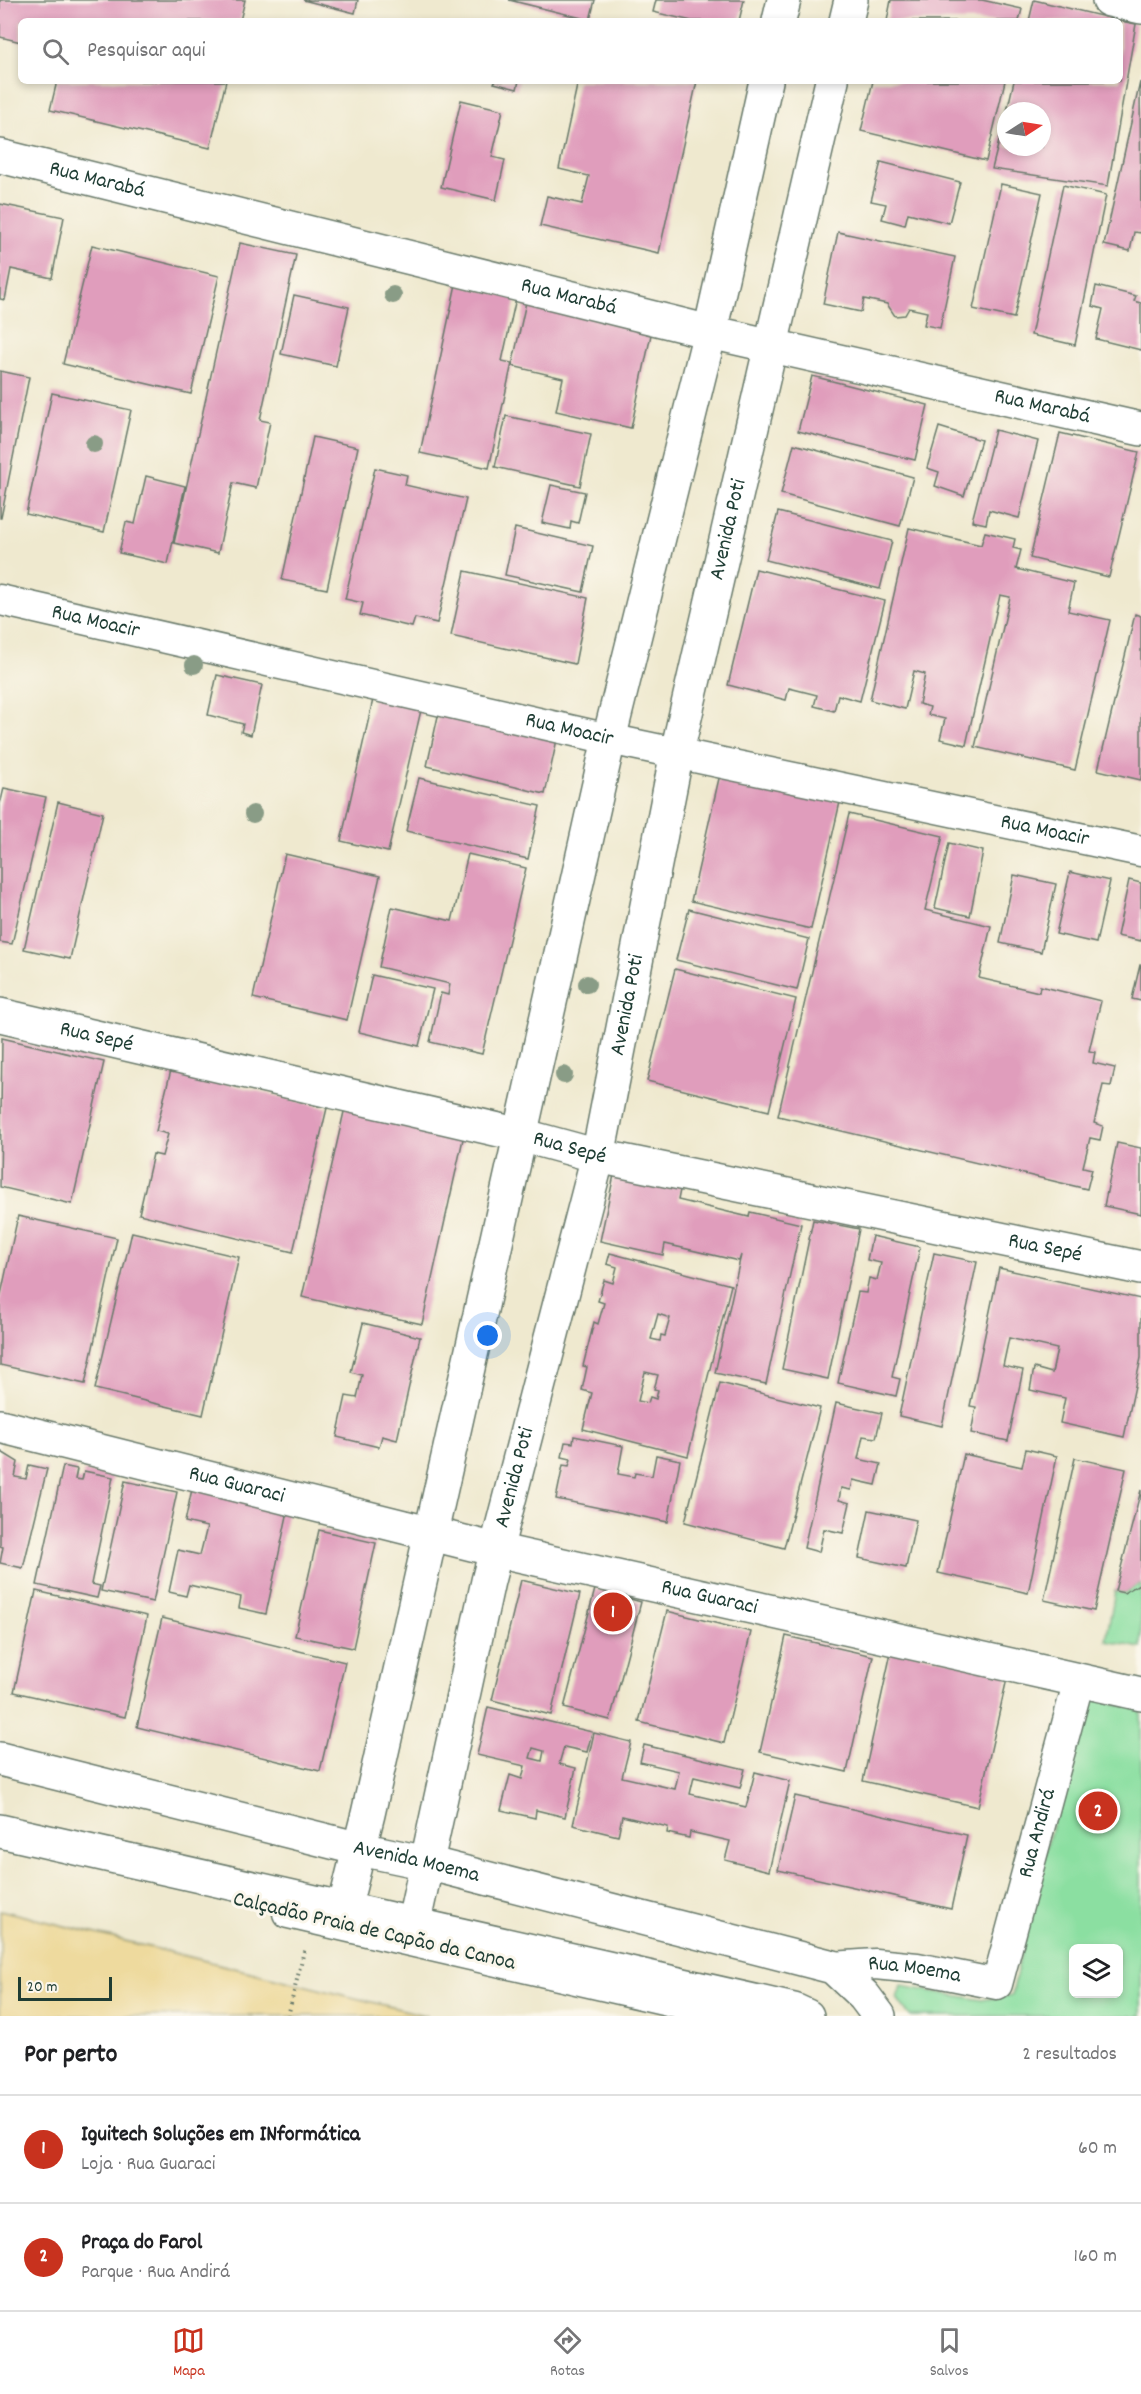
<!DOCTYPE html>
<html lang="pt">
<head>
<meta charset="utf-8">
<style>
	body { margin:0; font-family:Dekko,sans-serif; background:#f2f2f2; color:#202124 }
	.controls { position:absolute; right:18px; bottom:18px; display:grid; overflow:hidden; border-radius:9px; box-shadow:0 3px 9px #0003 }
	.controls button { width:54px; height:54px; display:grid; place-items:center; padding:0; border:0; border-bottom:2px solid #e0e0e0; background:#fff; color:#202124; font:30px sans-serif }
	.compass { position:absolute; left:997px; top:102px; width:54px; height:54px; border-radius:50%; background:#fff; box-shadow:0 3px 9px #0003; rotate:78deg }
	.scale { position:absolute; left:18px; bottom:15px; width:94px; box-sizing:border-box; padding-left:6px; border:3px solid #1f3d34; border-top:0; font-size:16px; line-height:21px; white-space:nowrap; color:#1f3d34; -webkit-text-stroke:4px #fbf7ec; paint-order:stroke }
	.you { position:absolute; left:488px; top:1336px; width:21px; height:21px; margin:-15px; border:4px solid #fff; border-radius:50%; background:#1a73e8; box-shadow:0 0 0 9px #1a73e833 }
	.badge { display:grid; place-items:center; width:39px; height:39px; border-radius:50%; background:#c8321e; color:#fff; font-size:20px; font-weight:700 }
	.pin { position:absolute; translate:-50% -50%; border:3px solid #fff; box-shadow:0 2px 6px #0006 }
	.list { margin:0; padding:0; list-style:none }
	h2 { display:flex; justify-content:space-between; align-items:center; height:78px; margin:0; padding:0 24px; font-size:26px }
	h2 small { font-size:20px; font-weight:400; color:#757577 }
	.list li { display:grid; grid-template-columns:39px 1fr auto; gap:18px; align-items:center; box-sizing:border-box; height:108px; padding:0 24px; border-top:2px solid #e0e0e0 }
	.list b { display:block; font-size:22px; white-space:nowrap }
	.list p { margin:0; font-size:20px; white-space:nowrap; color:#757577 }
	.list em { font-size:20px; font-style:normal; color:#757577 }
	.icon { flex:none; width:33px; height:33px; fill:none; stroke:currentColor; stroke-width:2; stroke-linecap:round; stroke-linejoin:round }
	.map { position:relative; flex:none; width:1141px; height:2016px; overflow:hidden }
	.search { position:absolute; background:#fff; box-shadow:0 3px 9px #0003; left:18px; right:18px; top:18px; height:66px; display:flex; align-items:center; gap:15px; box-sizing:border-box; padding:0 21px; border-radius:9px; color:#757577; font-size:22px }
	.sheet { height:294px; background:#fff }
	nav { display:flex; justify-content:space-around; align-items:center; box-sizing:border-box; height:84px; border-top:2px solid #e0e0e0; background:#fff; font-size:16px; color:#757577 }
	nav a { display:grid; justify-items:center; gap:3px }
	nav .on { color:#c8321e }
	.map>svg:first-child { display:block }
	.green { fill:#8bdfa1; stroke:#558e6a; stroke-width:1.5; fill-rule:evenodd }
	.sand { fill:#eeda9e; stroke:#868c69; stroke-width:1.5 }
	.building { fill:#e09dbc; fill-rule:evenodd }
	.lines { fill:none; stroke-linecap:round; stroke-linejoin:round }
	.street-casing { stroke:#68796a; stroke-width:33 }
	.secondary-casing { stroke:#68796a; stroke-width:36 }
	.path { stroke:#68796a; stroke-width:4; stroke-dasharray:1.5 4.5; stroke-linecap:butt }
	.street { stroke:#fff; stroke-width:30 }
	.secondary { stroke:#fff; stroke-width:33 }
	.tree { fill:#899c86 }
	.labels { text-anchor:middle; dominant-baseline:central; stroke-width:6; stroke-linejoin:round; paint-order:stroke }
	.street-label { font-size:22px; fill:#1f3d34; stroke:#fbf7ec }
</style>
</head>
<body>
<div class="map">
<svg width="1141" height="2016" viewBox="0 0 1141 2016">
	<rect width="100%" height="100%" fill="#fbf7ec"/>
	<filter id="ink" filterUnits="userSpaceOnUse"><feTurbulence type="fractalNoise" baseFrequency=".0167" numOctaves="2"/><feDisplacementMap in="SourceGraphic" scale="12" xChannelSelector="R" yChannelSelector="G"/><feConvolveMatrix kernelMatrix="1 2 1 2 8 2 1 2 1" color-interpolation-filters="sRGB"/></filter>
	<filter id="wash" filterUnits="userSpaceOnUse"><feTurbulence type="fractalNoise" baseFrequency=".008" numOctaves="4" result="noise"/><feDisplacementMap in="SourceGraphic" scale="24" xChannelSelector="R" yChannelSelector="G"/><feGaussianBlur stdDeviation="1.35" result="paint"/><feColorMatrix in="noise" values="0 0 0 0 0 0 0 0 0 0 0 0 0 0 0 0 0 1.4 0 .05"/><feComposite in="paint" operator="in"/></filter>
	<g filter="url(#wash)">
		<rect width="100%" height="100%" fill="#efe9cf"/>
		<!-- green -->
		<path class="green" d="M1141 1583V1648L1106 1641 1115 1591 1125 1593Z
			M1085 1696 1141 1710V2016H910L897 1998 901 1986 982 2000 1012 1995 1030 1912ZM1074 1948H1118V1994H1074Z"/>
		<!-- sand -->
		<path class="sand" d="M0 1910 428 2016H0Z"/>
		<g id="blocks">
			<!-- building -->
			<path class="building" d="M0 0H245L240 21H21V42L0 37Z
				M303 0H358L355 13Z
				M509 0H595L590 20Z
				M656 0H744L739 21H692L653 12Z
				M891 0H982L1022 9 1019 21H887Z
				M1034 0 1118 20V21H1029Z
				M1120 21 1136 24 1108 186 992 169 1005 117 1006 147H1042V111H1007L1014 81H1120Z
				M57 81H226L210 148 50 110Z
				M495 81H519L517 89 494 83Z
				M578 81H697L659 253 540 226 547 196 582 204 589 176 559 169Z
				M873 81H1005L986 161 861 131Z
				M1140 82 1141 233 1134 232 1130 251 1104 245Z
				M461 100 503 110 492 157 505 160 496 200 441 187Z
				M881 162 960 182 949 223 908 213 905 225 882 219 886 204 871 201Z
				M1001 184 1042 193 1014 318 973 309Z
				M1063 185 1106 195 1075 345 1031 335Z
				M0 204 64 217 52 278 11 269 5 300 0 299Z
				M838 232 955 257 940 328 924 325 927 312 909 308 905 315 895 316 887 304 864 299 861 312 823 304Z
				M240 243 296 255 260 420 270 422 256 488 233 483 218 553 174 543Z
				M92 245 219 276 191 394 63 364Z
				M456 284 516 298 502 361 512 363 489 468 420 453Z
				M1096 286 1136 296 1134 301 1141 303V350L1096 339 1103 309 1092 306Z
				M294 295 349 307 336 366 281 354Z
				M526 302 652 330 631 428 556 411 563 378 512 366Z
				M0 371 29 377 1 518H0Z
				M812 376 928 405 915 460 798 431Z
				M52 393 131 410 104 532 26 514Z
				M506 416 591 434 580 486 495 467Z
				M939 427 981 440 964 496 935 486 939 472 927 468Z
				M995 430 1038 441 1019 518 989 510 986 524 972 521Z
				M1060 433 1139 452 1109 577 1030 558Z
				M313 437 358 447 327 589 282 580Z
				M794 444 913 477 900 526 781 494Z
				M375 468 407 475 405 485 466 499 437 623 415 618 412 627 360 615 363 603 345 599Z
				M146 476 185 486 168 564 119 553 126 522 135 524Z
				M551 485 585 492 578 523 571 521 570 529 542 523Z
				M778 512 892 541 880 589 766 560Z
				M515 528 593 546 583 592 505 575Z
				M909 528 981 545 985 532 1015 539 1013 548 1021 550 1016 569 1074 583 1068 611 1110 620 1075 770 975 747 1010 597 1000 595 966 745 940 739 945 719 928 715 930 707 919 704 925 674 914 671 905 709 870 700Z
				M756 569 885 601 860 701 838 695 834 711 814 706 817 695 789 688 786 700 728 685Z
				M465 571 588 598 575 664 451 636Z
				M1135 614 1141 616V780L1098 770Z
				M217 675 262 685 251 735 241 732 243 724 208 715Z
				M374 695 422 706 388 852 341 841Z
				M440 707 558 735 545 794 427 766Z
				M720 774 840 802 811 929 691 901Z
				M419 778 540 806 528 859 406 831Z
				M4 788 46 797 12 944 0 942V805Z
				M58 802 103 813 70 959 24 949Z
				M849 814 943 836 925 910 991 926 979 978 1039 992 1040 986 1101 1001 1089 1051 1095 1052 1093 1063 1115 1068 1111 1086 1103 1085 1094 1123 1103 1126 1100 1140 1090 1138 1083 1167 1092 1169 1087 1189 778 1116Z
				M949 843 983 851 970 916 935 908Z
				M285 854 380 876 347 1020 253 998Z
				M468 854 526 868 482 1054 430 1042 441 993 448 995 450 984 379 967 392 907 452 921Z
				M1070 872 1110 881 1096 943 1056 934Z
				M1014 875 1056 884 1041 952 1000 943Z
				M1129 880 1141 883V941L1117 936Z
				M689 909 809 939 797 990 676 960Z
				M1140 965H1141V1001L1132 999Z
				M675 969 796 999 769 1111 647 1081Z
				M372 975 433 989 419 1046 359 1032Z
				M2 1038 104 1062 72 1204 0 1187Z
				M171 1070 327 1108 293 1252 139 1214 153 1154 162 1156 168 1134 156 1131Z
				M346 1103 465 1130 422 1324 302 1297Z
				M1117 1143 1141 1148V1214L1104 1206Z
				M615 1170 681 1185 678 1200 749 1217 750 1212 801 1224 766 1384 715 1373 741 1255 739 1261 665 1244 663 1255 600 1241Z
				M18 1216 117 1238 85 1384 0 1365V1299Z
				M813 1220 859 1229 828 1379 782 1369Z
				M132 1232 239 1257 203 1415 95 1389Z
				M872 1236 920 1247 892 1377 900 1379 896 1396 838 1383 858 1292 866 1293 869 1278 877 1280 881 1263 867 1260Z
				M610 1253 731 1285 688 1456 583 1429 592 1393 582 1390 587 1367 583 1366 594 1322 598 1324 604 1303 598 1301 604 1280 613 1283 617 1267 607 1264ZM658 1314 670 1318 665 1336 661 1335 660 1341 651 1339ZM645 1372 658 1375 654 1389 658 1390 656 1399 650 1397 648 1403 638 1401Z
				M934 1253 977 1262 942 1426 899 1416Z
				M999 1268 1141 1299V1358L1124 1437 1060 1423 1065 1398 1030 1390 1034 1368 1052 1373 1057 1349 1009 1338 1003 1366 1023 1370 1008 1441 971 1433 976 1407 970 1406Z
				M363 1323 420 1337 397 1440 382 1436 379 1447 337 1437 346 1396 357 1398 362 1375 351 1372Z
				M720 1383 820 1408 784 1548 685 1522Z
				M836 1403 882 1413 876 1438 863 1436 858 1459 881 1464 876 1485 853 1480 851 1490 841 1488 839 1500 850 1503 843 1533 824 1529 819 1552 804 1548Z
				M574 1436 623 1446 618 1474 634 1477 635 1473 652 1476 656 1455 680 1460 668 1522 556 1499 563 1465 569 1466 571 1459 562 1457 565 1442 573 1443Z
				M1026 1449 1057 1456 1028 1593 938 1573 964 1454 1022 1467Z
				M0 1451 18 1462 15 1477 26 1479 29 1465 47 1469 23 1568 0 1563 3 1547 0 1546Z
				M1075 1458 1126 1469 1094 1611 1044 1600Z
				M63 1466 77 1469 75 1479 82 1480 84 1471 113 1477 91 1584 100 1586 97 1598 37 1585Z
				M125 1481 177 1492 153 1602 101 1591Z
				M192 1489 288 1511 266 1614 239 1608 241 1597 189 1585 186 1596 169 1592 178 1550 200 1555 207 1527 185 1522Z
				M1141 1490V1583L1124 1593 1115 1591Z
				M869 1510 916 1520 906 1568 859 1558Z
				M319 1530 376 1543 353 1648 295 1636Z
				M521 1580 580 1594 551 1715 492 1700Z
				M595 1589 641 1602 610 1720 564 1708Z
				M36 1591 147 1616 125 1717 14 1692Z
				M667 1611 751 1632 724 1743 639 1722Z
				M162 1618 345 1662 320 1771 137 1727Z
				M786 1636 873 1656 847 1772 760 1752Z
				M892 1648 1008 1674 978 1807 863 1781Z
				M488 1707 592 1732 587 1752 564 1747 559 1764 576 1768 565 1817 536 1810 535 1818 501 1810 510 1775 522 1779 525 1766 477 1755ZM533 1748 544 1751 542 1761 530 1758Z
				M594 1733 631 1742 622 1777 675 1789 679 1771 640 1762 644 1745 745 1769 740 1788 694 1777 690 1794 746 1807 755 1772 790 1781 769 1871 725 1860 730 1841 690 1832 689 1838 667 1833 668 1827 622 1816 618 1836 573 1825Z
				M795 1796 967 1835 951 1909 778 1870Z"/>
		</g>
	</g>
	<g filter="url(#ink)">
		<use href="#blocks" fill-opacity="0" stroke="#68796a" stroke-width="1.5"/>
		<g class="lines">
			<defs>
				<g id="street">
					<path id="s1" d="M0 600 609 739 1141 851"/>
					<path d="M288 1913 676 2002 748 2016"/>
					<path id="s2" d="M833 1967 875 1964 917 1968 997 1984 1079 1680"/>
				</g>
				<g id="secondary">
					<path d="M1109 0 1141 7"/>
					<path d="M779 21 784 0"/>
					<path d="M846 21 851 0"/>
					<path id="s3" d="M0 156 710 332 1141 429"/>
					<path id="s4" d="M0 1015 521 1135 598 1156 1141 1268"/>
					<path id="s5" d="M0 1426 496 1550 1141 1694"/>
					<path id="s6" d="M0 1759 360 1849 427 1863 833 1967 864 1996 879 2016"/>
					<path d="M0 1831 794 2010 807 2016"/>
					<path d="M344 1909 368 1814 609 739 710 332 766 81"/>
					<path id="s7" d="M413 1926 488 1581 598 1156 677 752 832 81"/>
				</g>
			</defs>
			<!-- street casing -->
			<use href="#street" class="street-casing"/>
			<!-- secondary casing -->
			<use href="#secondary" class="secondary-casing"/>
			<!-- path -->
			<path class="path" d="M288 2016 305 1947"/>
			<!-- street -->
			<use href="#street" class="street"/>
			<!-- secondary -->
			<use href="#secondary" class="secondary"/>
		</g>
		<!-- trees -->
		<g class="tree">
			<circle cx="393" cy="295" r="9"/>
			<circle cx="94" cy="444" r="9"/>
			<circle cx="194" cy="665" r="9"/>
			<circle cx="253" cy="814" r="9"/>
			<circle cx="587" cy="984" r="9"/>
			<circle cx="564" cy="1075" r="9"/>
		</g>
	</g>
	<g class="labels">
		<!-- street labels -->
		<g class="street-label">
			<text stroke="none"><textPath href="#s3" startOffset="100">Rua Marabá</textPath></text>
			<text stroke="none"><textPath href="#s3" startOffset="586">Rua Marabá</textPath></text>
			<text stroke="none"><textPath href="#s3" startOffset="1072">Rua Marabá</textPath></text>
			<text stroke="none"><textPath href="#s7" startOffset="1432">Avenida Poti</textPath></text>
			<text stroke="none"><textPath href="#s1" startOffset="98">Rua Moacir</textPath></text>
			<text stroke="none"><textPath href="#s1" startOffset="584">Rua Moacir</textPath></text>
			<text stroke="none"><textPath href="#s1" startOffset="1070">Rua Moacir</textPath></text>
			<text stroke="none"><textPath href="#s7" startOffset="946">Avenida Poti</textPath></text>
			<text stroke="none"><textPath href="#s4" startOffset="99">Rua Sepé</textPath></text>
			<text stroke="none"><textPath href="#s4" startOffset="585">Rua Sepé</textPath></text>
			<text stroke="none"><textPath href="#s4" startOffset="1071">Rua Sepé</textPath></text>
			<text stroke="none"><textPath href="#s7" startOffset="460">Avenida Poti</textPath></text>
			<text stroke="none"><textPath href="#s5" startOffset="244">Rua Guaraci</textPath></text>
			<text stroke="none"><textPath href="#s5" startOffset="730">Rua Guaraci</textPath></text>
			<text stroke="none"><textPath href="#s2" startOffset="322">Rua Andirá</textPath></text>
			<text stroke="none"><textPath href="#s6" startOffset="429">Avenida Moema</textPath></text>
			<text transform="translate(374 1932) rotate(13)">Calçadão Praia de Capão da Canoa</text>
			<text stroke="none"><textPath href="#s2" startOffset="82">Rua Moema</textPath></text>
		</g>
	</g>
</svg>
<div class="controls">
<button><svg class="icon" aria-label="layers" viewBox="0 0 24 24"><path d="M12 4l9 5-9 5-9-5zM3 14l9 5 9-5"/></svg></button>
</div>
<svg class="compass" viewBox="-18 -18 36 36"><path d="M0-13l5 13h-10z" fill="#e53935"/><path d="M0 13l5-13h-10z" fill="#757577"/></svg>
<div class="scale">20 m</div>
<div class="you"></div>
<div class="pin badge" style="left:613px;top:1612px">1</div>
<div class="pin badge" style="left:1098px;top:1811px">2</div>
<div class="search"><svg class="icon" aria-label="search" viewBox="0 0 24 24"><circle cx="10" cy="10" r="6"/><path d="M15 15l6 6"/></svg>Pesquisar aqui</div>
</div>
<section class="sheet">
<h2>Por perto<small>2 resultados</small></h2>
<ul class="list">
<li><span class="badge">1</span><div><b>Iguitech Soluções em INformática</b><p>Loja · Rua Guaraci</p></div><em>60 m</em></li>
<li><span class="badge">2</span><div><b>Praça do Farol</b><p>Parque · Rua Andirá</p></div><em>160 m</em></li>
</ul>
</section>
<nav>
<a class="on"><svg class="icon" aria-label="map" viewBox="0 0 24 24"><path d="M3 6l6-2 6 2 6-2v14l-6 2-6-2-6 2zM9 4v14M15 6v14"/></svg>Mapa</a>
<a><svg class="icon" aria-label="directions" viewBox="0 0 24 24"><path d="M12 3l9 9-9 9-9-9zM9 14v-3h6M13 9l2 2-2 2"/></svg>Rotas</a>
<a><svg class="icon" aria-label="saved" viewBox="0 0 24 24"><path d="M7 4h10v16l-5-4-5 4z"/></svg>Salvos</a>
</nav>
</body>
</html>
